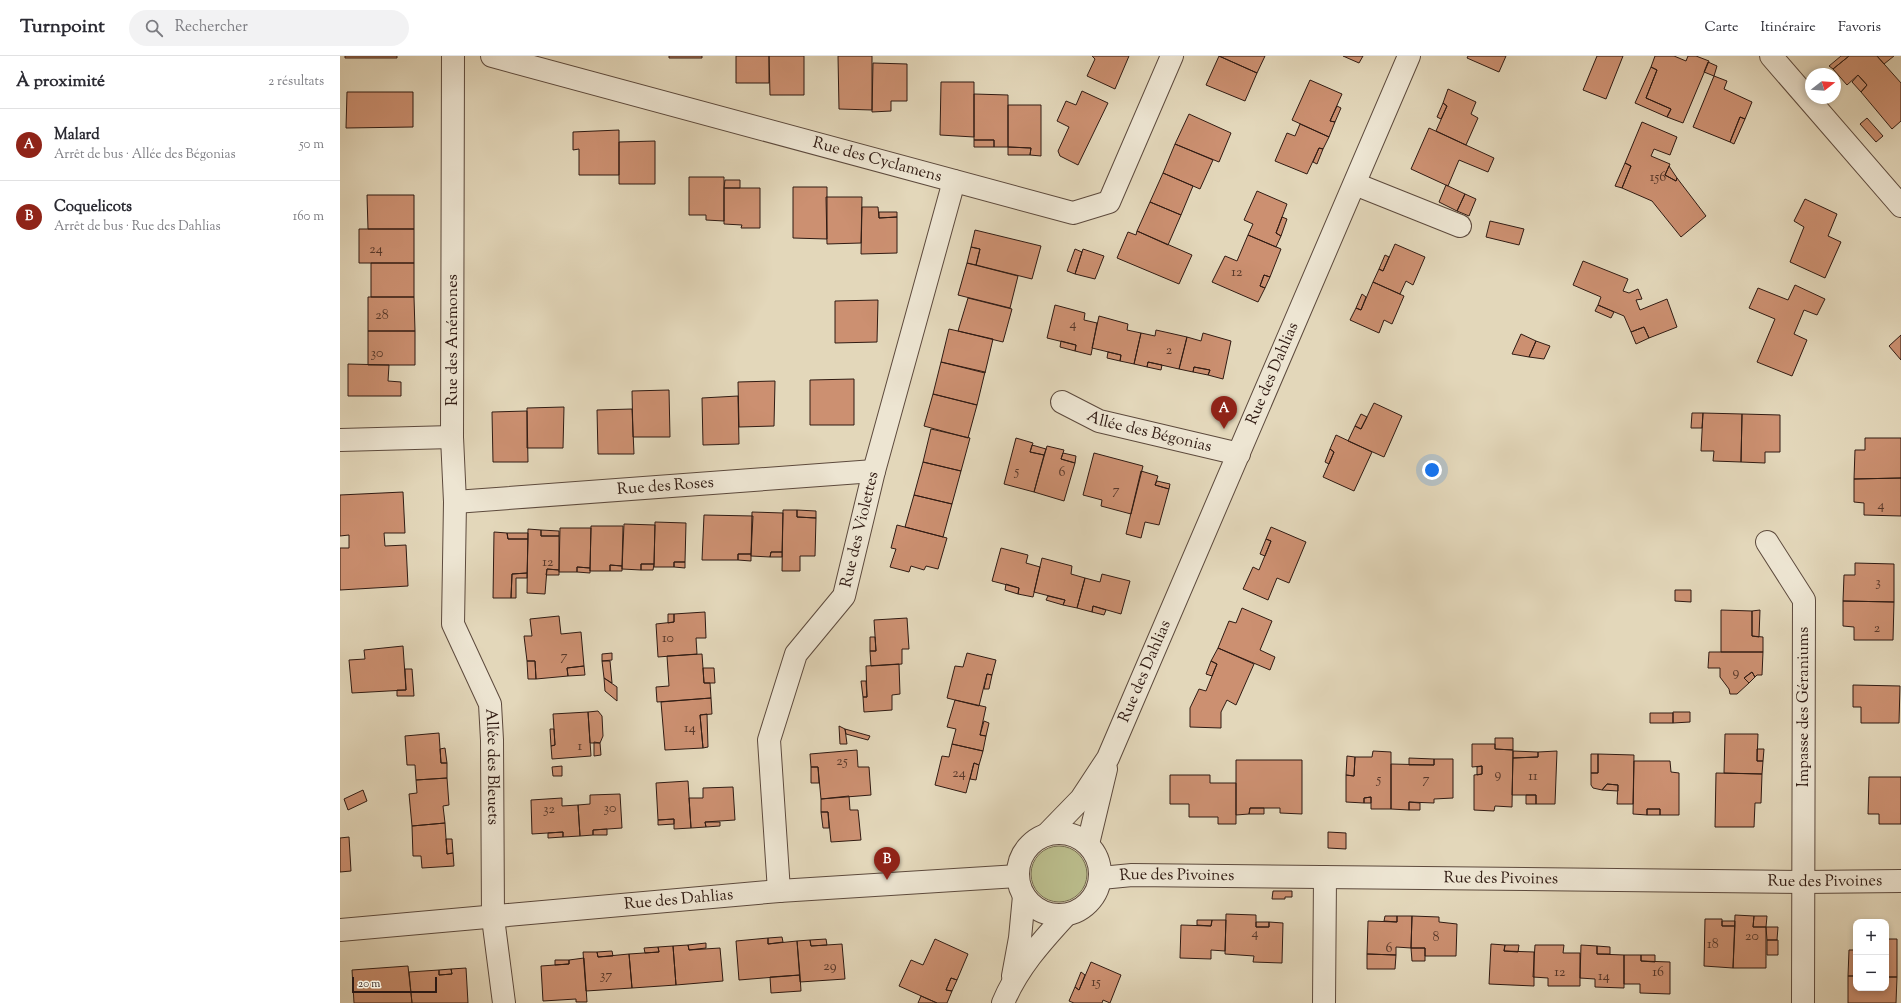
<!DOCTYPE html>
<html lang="fr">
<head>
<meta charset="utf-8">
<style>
	body { margin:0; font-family:"Sorts Mill Goudy",serif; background:#f2f2f3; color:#2b2b33 }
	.controls { position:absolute; right:12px; bottom:12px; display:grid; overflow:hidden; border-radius:8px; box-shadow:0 2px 6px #0003 }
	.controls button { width:36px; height:36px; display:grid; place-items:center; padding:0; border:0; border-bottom:1px solid #e1e1e2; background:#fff; color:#2b2b33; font:20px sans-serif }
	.compass { position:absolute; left:1465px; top:12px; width:36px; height:36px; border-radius:50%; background:#fff; box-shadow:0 2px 6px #0003; rotate:73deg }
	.scale { position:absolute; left:12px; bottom:10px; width:85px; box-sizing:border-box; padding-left:4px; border:2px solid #301b13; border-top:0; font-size:11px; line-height:14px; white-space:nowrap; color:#301b13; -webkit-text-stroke:3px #ede5d2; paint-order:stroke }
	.you { position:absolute; left:1092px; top:414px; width:14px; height:14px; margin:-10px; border:3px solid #fff; border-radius:50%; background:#1a73e8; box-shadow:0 0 0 6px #1a73e833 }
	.badge { display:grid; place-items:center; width:26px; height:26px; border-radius:50%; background:#8f2418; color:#fff; font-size:13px; font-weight:700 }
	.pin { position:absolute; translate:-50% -33px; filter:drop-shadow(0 1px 2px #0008) }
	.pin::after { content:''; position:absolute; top:21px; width:14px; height:12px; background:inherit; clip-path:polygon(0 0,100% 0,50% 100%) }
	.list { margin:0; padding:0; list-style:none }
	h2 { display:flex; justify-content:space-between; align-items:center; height:52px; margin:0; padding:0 16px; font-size:17px }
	h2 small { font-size:13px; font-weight:400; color:#7c7c81 }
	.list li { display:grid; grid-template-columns:26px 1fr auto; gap:12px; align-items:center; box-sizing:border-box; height:72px; padding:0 16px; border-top:1px solid #e1e1e2 }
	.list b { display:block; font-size:15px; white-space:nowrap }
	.list p { margin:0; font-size:13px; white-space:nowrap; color:#7c7c81 }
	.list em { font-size:13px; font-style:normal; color:#7c7c81 }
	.icon { flex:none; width:22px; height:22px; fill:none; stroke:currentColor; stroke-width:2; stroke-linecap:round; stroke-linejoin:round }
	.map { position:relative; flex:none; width:1561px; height:947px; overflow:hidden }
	header { display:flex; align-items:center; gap:24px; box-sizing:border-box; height:56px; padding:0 20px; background:#fff; border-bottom:1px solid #e1e1e2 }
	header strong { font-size:19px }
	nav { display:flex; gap:22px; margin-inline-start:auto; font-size:14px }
	.search { width:280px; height:36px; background:#f2f2f3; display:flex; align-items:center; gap:10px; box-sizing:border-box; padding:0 14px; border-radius:22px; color:#7c7c81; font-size:15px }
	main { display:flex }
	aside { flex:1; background:#fff }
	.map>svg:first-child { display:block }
	.green { fill:#babc8b; stroke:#756c4f }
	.building { fill:#cc9071; stroke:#301b13 }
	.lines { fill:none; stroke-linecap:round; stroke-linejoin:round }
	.minor-casing { stroke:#5d4a3d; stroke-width:24 }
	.minor { stroke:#ede5d2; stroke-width:22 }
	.labels { text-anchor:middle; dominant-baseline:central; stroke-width:3.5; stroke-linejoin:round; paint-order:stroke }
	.number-label { font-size:14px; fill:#57382a }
	.street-label { font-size:16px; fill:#301b13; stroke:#ede5d2 }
</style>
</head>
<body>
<header>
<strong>Turnpoint</strong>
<div class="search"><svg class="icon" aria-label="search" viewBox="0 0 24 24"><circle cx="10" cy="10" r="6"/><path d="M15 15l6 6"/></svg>Rechercher</div>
<nav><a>Carte</a><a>Itinéraire</a><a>Favoris</a></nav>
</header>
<main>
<aside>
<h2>À proximité<small>2 résultats</small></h2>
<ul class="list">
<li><span class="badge">A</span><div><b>Malard</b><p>Arrêt de bus · Allée des Bégonias</p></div><em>50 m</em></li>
<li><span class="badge">B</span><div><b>Coquelicots</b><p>Arrêt de bus · Rue des Dahlias</p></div><em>160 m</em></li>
</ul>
</aside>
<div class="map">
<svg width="1561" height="947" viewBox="0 0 1561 947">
	<rect width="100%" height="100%" fill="#e3d7ba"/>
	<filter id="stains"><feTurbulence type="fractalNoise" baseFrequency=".005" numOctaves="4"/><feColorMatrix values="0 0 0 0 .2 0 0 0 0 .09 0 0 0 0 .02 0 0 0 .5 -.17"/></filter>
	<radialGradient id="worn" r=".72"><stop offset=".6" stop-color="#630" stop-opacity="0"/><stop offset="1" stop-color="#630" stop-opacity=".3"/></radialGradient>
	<!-- green -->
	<path class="green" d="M691 818a28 28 0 1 1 56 0a28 28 0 1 1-56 0Z"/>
	<!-- building -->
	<path class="building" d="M5 0H57V2H5Z
		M329 0H362V2H329Z
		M396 0H429V27H396Z
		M429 0H464V39H430Z
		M498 0H532V54L499 53Z
		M752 0H789L775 33 747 20 755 3Z
		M879 0H925L917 17Z
		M879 0 917 17 905 45 866 29Z
		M1003 0H1023L1019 7Z
		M1128 0H1166L1159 16 1127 2Z
		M1257 0H1283L1266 43 1243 34Z
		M1315 0H1334L1346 5 1348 0H1356L1369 5 1343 67 1327 61 1331 53 1306 42 1317 14 1311 11Z
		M1501 0H1509L1493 13 1489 10Z
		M1509 0H1537L1561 27V65L1552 73 1521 36 1527 29 1518 19 1507 29 1493 13Z
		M1537 0H1554L1544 8Z
		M1368 6 1377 10 1374 20 1364 16Z
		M533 7 567 8V45H551V55L532 56Z
		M1311 11 1317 14 1306 42 1331 53 1327 61 1295 47Z
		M1518 19 1527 29 1521 36 1512 26Z
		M1374 20 1387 25 1384 33 1412 46 1405 63 1400 61 1390 86 1353 71Z
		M970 24 1002 38 990 65 995 66 989 81 952 64Z
		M601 26H634V81L600 79Z
		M1108 33 1136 46 1131 58 1138 62 1126 89 1096 75 1107 50 1103 47Z
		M742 35 768 47 738 109 720 100 718 95 729 71 717 65 726 45 736 49Z
		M7 36H73V71L6 72Z
		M634 38 668 39V91H654V84H634Z
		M1103 47 1107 50 1101 63 1097 61Z
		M668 49H701V100L690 99 691 92 668 91Z
		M997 50 1001 52 995 66 990 65Z
		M849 58 891 77 879 106 835 88Z
		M1400 61 1405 63 1394 88 1390 86Z
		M1527 62 1543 80 1536 86 1520 68Z
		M1302 66 1337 81 1330 99 1314 93 1311 100 1330 108 1325 119 1336 125 1337 122 1366 160 1341 181 1312 145 1282 132 1291 110 1285 107Z
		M960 68 989 81 983 93 979 92 967 118 935 105 947 77 955 80Z
		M1089 72 1154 102 1148 116 1119 104 1108 130 1071 113Z
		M279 74V119H239V93L233 94V76Z
		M634 84H654V91H634Z
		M315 85V128H279V86Z
		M835 88 873 104 860 133 823 117Z
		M668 91 691 92 690 99H668Z
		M979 92 983 93 977 108 973 106Z
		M1285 107 1291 110 1282 132 1275 130Z
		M1329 110 1337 122 1336 125 1325 119Z
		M823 117 853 130 841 159 810 146Z
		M349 121H384V165L366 164V159H349Z
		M385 124H400V132H384Z
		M1106 129 1125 138 1117 155 1099 146Z
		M453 131H487V183L453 182Z
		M384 132H420V172H401L402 169 384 168Z
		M917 135 947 148 936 177 941 180 936 191 908 179 913 168 904 164Z
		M1125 138 1136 143 1129 160 1117 155Z
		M27 139H74V173H28Z
		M486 141H522L521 187 487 188Z
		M1465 143 1497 158 1488 180 1501 186 1485 222 1450 206 1464 171 1454 165Z
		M810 146 841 159 828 189 797 175Z
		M522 151H538L539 162 557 161V197L521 198Z
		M539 156H557V161L539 162Z
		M942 161 947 163 941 180 936 177Z
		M1150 165 1184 173 1179 189 1146 181Z
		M19 173H74V207H19Z
		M635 174 701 190 692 223 636 209 640 193 631 191Z
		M797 175 852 199 839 228 777 202 788 176 796 179Z
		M908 179 941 193 930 221 924 219 920 230 925 232 918 246 872 226 885 200 897 205Z
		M1055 188 1085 201 1073 229 1066 225 1060 238 1033 226 1039 213 1043 215Z
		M631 191 640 193 636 209 627 207Z
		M735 193 742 196 735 218 727 215Z
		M743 193 764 200 755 223 735 218Z
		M1045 199 1049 201 1043 215 1039 213Z
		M1243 205 1288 223 1283 235 1289 237 1298 233 1302 243 1296 244 1300 254 1327 243 1337 271 1309 282 1304 271 1291 276 1284 260 1258 249 1261 241 1233 229Z
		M31 207H74V241H31Z
		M627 207 678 220 670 252 618 239Z
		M924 219 930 221 925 232 920 230Z
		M1033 226 1064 240 1052 268 1044 264 1039 277 1010 264 1016 252 1021 254Z
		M1455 229 1485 243 1477 259 1464 254 1454 278 1467 284 1452 320 1417 306 1435 263 1409 252 1418 232 1448 244Z
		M1022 238 1026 241 1021 254 1016 252Z
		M28 241H74L75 275H28Z
		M628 242 672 253 663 286 618 275Z
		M538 244 537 286 495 287V245Z
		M715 249 745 257 744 264 757 267 751 299 735 295 736 289 707 282Z
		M1258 249 1274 256 1271 262 1255 255Z
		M759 260 788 268 787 274 801 277 794 308 780 305 781 299 752 292Z
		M1304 271 1309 282 1296 288 1291 276Z
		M609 273 653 283 645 317 601 306Z
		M816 274 847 281 839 313 808 306 807 311 794 308 801 277 815 280Z
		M28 275H75V309H28Z
		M863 277 891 285 883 323 868 319 870 314 854 311 853 316 839 313 847 281 861 285Z
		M1181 278 1196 285 1189 301 1172 298Z
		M1561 279V304L1549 290Z
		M721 285 736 289 735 295 720 291Z
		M1196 285 1210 290 1204 303 1189 301Z
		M768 296 781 299 780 305 767 302Z
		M601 306 645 316 637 349 593 338Z
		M808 306 822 309 821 314 807 311Z
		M8 308 49 309 48 325 61 326V340H8Z
		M854 311 870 314 868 319 853 316Z
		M514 323V369H470V324Z
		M435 325 434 370 399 371 398 326Z
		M329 334 330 381H293L292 335Z
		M593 338 637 349 628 382 584 370Z
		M398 340 399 388 363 389 362 342Z
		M1034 347 1062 360 1044 401 1008 385 1015 370 1021 373Z
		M224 351 223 392H187V352Z
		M292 353 294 398H258L257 354Z
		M187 355 188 406H153L152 356Z
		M1352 357H1363L1362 372H1351Z
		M1363 357 1402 358 1401 406 1373 405 1374 395H1361Z
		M1021 358 1027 361 1021 373 1015 370Z
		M1402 358 1440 359V396H1425V407L1401 406Z
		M591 373 630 382 621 415 583 406Z
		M996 379 1032 396 1014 435 983 421 994 396 990 393Z
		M676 382 693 387 690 396 704 399 694 436 664 428Z
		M1525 382H1561V422L1514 423 1515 394H1525Z
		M692 389 706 393 704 399 690 396Z
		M707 390 724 394 721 403 735 407 724 445 694 436Z
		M990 393 994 396 989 408 985 406Z
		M723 397 736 400 735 407 721 403Z
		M754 397 803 410 791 458 761 450 762 444 743 439Z
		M583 406 621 415 612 448 574 439Z
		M801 415 818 420 815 429 829 433 819 469 805 466 801 482 786 478Z
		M1561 422V460L1524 459V447L1514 446V423Z
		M817 425 830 428 829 433 815 429Z
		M63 436 65 477H44L45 490 66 489 68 530 0 534V492H9V479L0 480V439Z
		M574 439 612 448 603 481 565 471Z
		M443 454H457V461L476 462 475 500H460V515H442Z
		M457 454 476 455V462L457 461Z
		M412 456 443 457 442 496H431L430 501 411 500Z
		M364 459 413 460 411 498H398V504H362Z
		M315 466 346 467 345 506H334V511H314Z
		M284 468 315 469 314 508H301V514L282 513Z
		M557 469 607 482 598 513 586 510 584 514 571 510 569 516 550 511 556 493 551 492Z
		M251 470H283L282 510 270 509V515H250Z
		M931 471 966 486 949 527 937 522 928 544 903 533 913 511 919 514 931 485 926 483Z
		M220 472H251L250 512 237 511V516H219Z
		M188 473 201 474V480H219V514L207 513 205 538 187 537Z
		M201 474 219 475V480H201Z
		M154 476 167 477 168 483H188L187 517 172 518 171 542H153Z
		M167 477H188V483H168Z
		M926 483 931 485 925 500 920 498Z
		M661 492 688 499 686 507 700 511 693 541 678 538 679 532 652 525Z
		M431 496H442V501H430Z
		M398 498H411V505L398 504Z
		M702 502 732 510 731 518 745 522 737 552 723 549 725 544 694 536Z
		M334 506H345V512L334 511Z
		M1515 507 1554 508V546L1503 545 1504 519H1515Z
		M301 508H314L313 514H301Z
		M270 509 282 510V515H270Z
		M237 511 250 512V517L237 516Z
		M207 513 219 514V519H206Z
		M187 517V522H176V542H171L172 518Z
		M762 518 790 525 781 558 753 550 752 556 737 552 745 522 760 526Z
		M666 528 679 532 678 538 665 534Z
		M1335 534H1351V546L1335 545Z
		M708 540 725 544 723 549 706 544Z
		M1503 545 1554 546 1553 584H1514V571L1503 570Z
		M753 550 766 554 764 559 752 556Z
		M902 552 932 565 920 594 935 601 930 614 878 592 889 565 896 567Z
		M1381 554 1412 555V580L1423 581V596H1381Z
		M1420 554 1419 581 1412 580V555Z
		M365 556 366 582H356L357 598 318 601 316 568 334 566V558Z
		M328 558H334V566L328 567Z
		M219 560 221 578 241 576 244 610 227 612 228 620 196 623 195 605H187L184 580H192L190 563Z
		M567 562 569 593H562V608L531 610 530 595H536L534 564Z
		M530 581H535L536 595H530Z
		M63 590 66 634 12 637 9 604 25 603 24 594Z
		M878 592 914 608 896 649 887 644 881 656V672L850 671V652L859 633 866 635 877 608 871 605Z
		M1369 596H1423L1422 619H1417L1415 621 1412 616 1404 622 1409 627 1397 638H1390L1389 633 1380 621V612H1368Z
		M272 597V604L262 605V598Z
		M627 597 656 604 652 619 647 618 639 650 607 642 615 610 623 611Z
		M362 598 364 627H370L371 642 317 646 316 631 329 630 327 600Z
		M187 605H195L196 623H188Z
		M262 605H270L272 627 264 622Z
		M871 605 877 608 872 620 866 618Z
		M559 608 560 638 552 639V654L524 656 523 641H527L526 610Z
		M244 610 245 619 228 620 227 612Z
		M363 612H374L375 627H364Z
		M65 613H72L74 640H57V634H66Z
		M1412 616 1415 621 1409 627 1404 622Z
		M647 618 652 619 649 633H644Z
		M264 622 277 631V645L265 635Z
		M521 625H526L527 641H523Z
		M1513 629 1560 630 1559 667H1521V651H1513Z
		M371 642 372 658 360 659 363 692 325 694 321 646Z
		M615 644 646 651 640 679 646 680 643 695 612 688 616 673 607 671Z
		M258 655 262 660 263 680 260 687H250L248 656Z
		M248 656 251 700 212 703 211 690 215 689 213 658Z
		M1333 656H1350V666L1333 667Z
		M1310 657H1333V667H1310Z
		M367 658 368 691 363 692 360 659Z
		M644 665 649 667 646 680 640 679Z
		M499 670 505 673 507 688H500Z
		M210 673H214L215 689 211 690Z
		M505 673 530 680 528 684 506 678Z
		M99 677 101 707H107V722L76 724 75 709H67L65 680Z
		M1385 678H1418L1417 705H1423L1422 718 1384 717Z
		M1155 682H1173V694L1155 693Z
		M254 686 260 687 261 699 254 700Z
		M612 688 643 695 639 709 634 707 626 737 595 729 602 700 609 701Z
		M1132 688H1155V693L1173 694 1172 751 1155 750 1154 755 1134 754V719L1142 718V710L1132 711Z
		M105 692 107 707H101L100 693Z
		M1417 693H1424L1423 705H1417Z
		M517 694 518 711H529L531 739 481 743 478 711H471L470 698Z
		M1033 695 1051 696V753H1031V741L1024 742V747L1006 746V719L1014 720 1015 701H1032Z
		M1173 695 1198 696V701L1173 702Z
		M1217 695 1215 748H1196V739H1172L1173 702 1198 701V696Z
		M1251 698H1258V717H1251Z
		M1258 698 1294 699 1293 748H1277L1278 729 1267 728 1262 734 1253 732 1251 729V717H1258Z
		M1007 700 1015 701 1014 720 1006 719Z
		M1069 702 1094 703V709H1069Z
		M1094 703H1113V742L1094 743V747L1069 746V754L1051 753V708L1094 709Z
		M896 704H962V758L940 757V752H910L909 758 896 759Z
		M1294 705H1330L1331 716 1339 717V759H1320V753H1307V759L1293 758Z
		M634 707 639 709 636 724 630 723Z
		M222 710V720H213L212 711Z
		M1142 710V718L1137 719V711Z
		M471 711H478L479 727H471Z
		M1376 717 1422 718 1421 747H1415L1414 771H1375Z
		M830 719H870V727H896V768H878V761H849V748H830Z
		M1529 721H1561V768H1539V758H1528Z
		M107 722 109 749 103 750 105 767 72 770 69 738 77 737 76 724Z
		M348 725 351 772 334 773V763L318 764 316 727Z
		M1267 728 1278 729V735L1262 734Z
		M393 731 395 764 365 766 366 771 351 772 349 742H363V732Z
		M23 734 27 745 8 754 4 743Z
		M280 738 282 772 253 774V779L240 780 238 749 250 748V739Z
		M1186 739H1196V748H1186Z
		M509 740 510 754H518L521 784 491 786 488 756H481V743Z
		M1031 741V747H1024V742Z
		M222 742V750L238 749 240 780 223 781V776L192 778 191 744Z
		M1069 746 1080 747V754H1069Z
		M910 752H924V758H909Z
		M1307 753H1320V759H1307Z
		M481 756H488L489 772H483Z
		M334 763V768L318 769V764Z
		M365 766H380V770L366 771Z
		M105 767 107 798 113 797 114 810 82 812 81 800H73L72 770Z
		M267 773V779H253V774Z
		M223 776V781L208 782V777Z
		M988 776 1006 777V793L988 792Z
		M9 781 11 815 0 816V782Z
		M106 783H112L113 797 107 798Z
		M933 835H952V841H945V843H932Z
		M886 858 916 859V871H929V866L943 867 942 907 913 906 914 900 885 898Z
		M1395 859 1414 860 1413 871H1426V912H1393Z
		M1045 860H1057V866L1044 865Z
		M1057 860H1072L1071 892 1056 891V899L1027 898 1028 865 1057 866Z
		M1072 860 1099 861V866L1117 868 1116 900H1085V892H1071Z
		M1414 860H1427L1426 871H1413Z
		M1365 863H1382V870H1395L1393 912 1364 910Z
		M857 864H872L871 870 857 869Z
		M872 864H886L885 895 871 894V903L840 902 841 869 871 870Z
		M1382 865H1395V870H1382Z
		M916 866H929V871H916Z
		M1426 871H1438L1437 884H1427Z
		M442 881 443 886 428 888V882Z
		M428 882V888L457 885 460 919 399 924 396 885Z
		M486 883 487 889 471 890 470 884Z
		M595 883 628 898 617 924 611 922 606 934 612 935 607 947H597L559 930 571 904 583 909Z
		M1546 883H1557V921H1546Z
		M470 884 471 890 502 888 505 923 460 926 457 885Z
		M1427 884H1438V899H1427Z
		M366 887V892L349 894 348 889Z
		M1151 888 1165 889 1164 895 1194 896V930L1149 928Z
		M348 889 349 894 380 892 383 925 336 929 333 890Z
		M1165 889H1179L1178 896 1164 895Z
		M1195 889H1224L1223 897H1240V930H1208V922L1193 921Z
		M1241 889 1257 890V898L1284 899V932L1255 931V923L1240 922Z
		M333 890 336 929 292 932 289 898 319 896 318 891Z
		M1257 890 1270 891V898H1257Z
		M318 891 319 896 305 897 304 892Z
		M1071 892H1085V905H1072Z
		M1509 894H1516V920H1508Z
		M272 895 273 900 258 901 257 896Z
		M243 896H257L258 901 289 898 292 932 246 935Z
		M1027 898 1056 899 1055 913H1027Z
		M1284 899H1301V905L1330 906V938L1300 937V928H1284Z
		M1301 899H1315V906L1301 905Z
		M244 902 247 946H236V943L203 945 201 910 229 908V904Z
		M215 904H229V908L215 909Z
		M751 906 781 919 770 947 763 944 762 947H734L729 945 735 931 739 934Z
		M68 910 72 947H14L12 914Z
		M126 912 128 947H72L69 916 99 914V919L112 918 111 913Z
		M111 913 112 918 99 919V914Z
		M741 916 745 919 739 934 735 931Z
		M460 919 461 935 431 937 430 921Z
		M1508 920H1516V932H1546V921H1557L1556 947H1508Z
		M611 922 617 924 612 935 606 934Z
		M581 940 597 947H578Z"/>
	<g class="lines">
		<defs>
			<g id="minor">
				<path id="s1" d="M113 0 112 381 115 446 113 568 150 648 152 684 153 862 164 947"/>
				<path id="s2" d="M152 0 733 157 769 146 832 0"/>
				<path d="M1431 0 1561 150"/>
				<path d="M1015 128 1120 170"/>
				<path id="s3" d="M722 346 759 365 899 398"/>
				<path d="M0 384 112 381"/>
				<path id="s4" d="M115 446 534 415"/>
				<path d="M1427 486 1464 544 1463 947"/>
				<circle cx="719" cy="818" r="41"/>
				<path id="s5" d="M707 778 741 743 768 702 1069 0"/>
				<path d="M748 788 766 713"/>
				<path id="s6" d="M761 822 792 819 1464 826 1561 825"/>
				<path id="s7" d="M439 835 429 684 456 598 504 540 534 415 614 125"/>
				<path id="s8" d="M0 874 439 835 678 820"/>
				<path d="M673 920 680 882 684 840"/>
				<path d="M663 947C677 913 701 886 726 859"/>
				<path d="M984 947 985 821"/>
			</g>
		</defs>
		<!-- minor casing -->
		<use href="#minor" class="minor-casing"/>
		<!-- minor -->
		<use href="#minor" class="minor"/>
	</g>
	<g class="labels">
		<!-- number labels -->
		<g class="number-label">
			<text x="1318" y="122">156</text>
			<text x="36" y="194">24</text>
			<text x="897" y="217">12</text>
			<text x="42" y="260">28</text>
			<text x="733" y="269">4</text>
			<text x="829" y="295">2</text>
			<text x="37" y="298">30</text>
			<text x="677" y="416">5</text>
			<text x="722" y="417">6</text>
			<text x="776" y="435">7</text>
			<text x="1541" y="450">4</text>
			<text x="208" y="507">12</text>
			<text x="1538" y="527">3</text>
			<text x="1537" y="573">2</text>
			<text x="328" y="583">10</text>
			<text x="224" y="601">7</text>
			<text x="1396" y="617">9</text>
			<text x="350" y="673">14</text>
			<text x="240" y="691">1</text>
			<text x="502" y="706">25</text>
			<text x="619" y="718">24</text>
			<text x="1158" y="719">9</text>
			<text x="1193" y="721">11</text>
			<text x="1039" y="724">5</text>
			<text x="1086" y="724">7</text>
			<text x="270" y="753">30</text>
			<text x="209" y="754">32</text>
			<text x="915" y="878">4</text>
			<text x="1412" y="881">20</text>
			<text x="1096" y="882">8</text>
			<text x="1373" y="889">18</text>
			<text x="1049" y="893">6</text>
			<text x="490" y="911">29</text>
			<text x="1220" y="917">12</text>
			<text x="1318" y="917">16</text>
			<text x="266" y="920">37</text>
			<text x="1264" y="921">14</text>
			<text x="756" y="927">15</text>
		</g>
		<!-- street labels -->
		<g class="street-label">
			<text stroke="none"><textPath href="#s2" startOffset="399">Rue des Cyclamens</textPath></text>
			<text transform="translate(113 284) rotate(-90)">Rue des Anémones</text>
			<text stroke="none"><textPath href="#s5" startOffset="516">Rue des Dahlias</textPath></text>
			<text stroke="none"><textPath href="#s3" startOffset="93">Allée des Bégonias</textPath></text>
			<text stroke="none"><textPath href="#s4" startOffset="211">Rue des Roses</textPath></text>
			<text stroke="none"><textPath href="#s7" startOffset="385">Rue des Violettes</textPath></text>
			<text stroke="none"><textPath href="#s5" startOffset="192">Rue des Dahlias</textPath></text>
			<text transform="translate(1464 651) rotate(-90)">Impasse des Géraniums</text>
			<text stroke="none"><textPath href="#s1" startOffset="719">Allée des Bleuets</textPath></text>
			<text stroke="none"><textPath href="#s6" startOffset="76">Rue des Pivoines</textPath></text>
			<text stroke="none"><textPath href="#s6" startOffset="400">Rue des Pivoines</textPath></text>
			<text stroke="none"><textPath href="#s6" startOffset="724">Rue des Pivoines</textPath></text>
			<text stroke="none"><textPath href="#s8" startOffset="340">Rue des Dahlias</textPath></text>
		</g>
	</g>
	<rect width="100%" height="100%" filter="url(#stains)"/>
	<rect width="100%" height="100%" fill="url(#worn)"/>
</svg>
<div class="controls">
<button>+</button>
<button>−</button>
</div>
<svg class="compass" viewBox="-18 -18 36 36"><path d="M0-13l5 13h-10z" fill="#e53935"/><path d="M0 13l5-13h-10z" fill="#7c7c81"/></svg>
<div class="scale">20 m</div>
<div class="you"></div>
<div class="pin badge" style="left:884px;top:373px">A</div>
<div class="pin badge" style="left:547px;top:824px">B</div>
</div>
</main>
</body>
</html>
